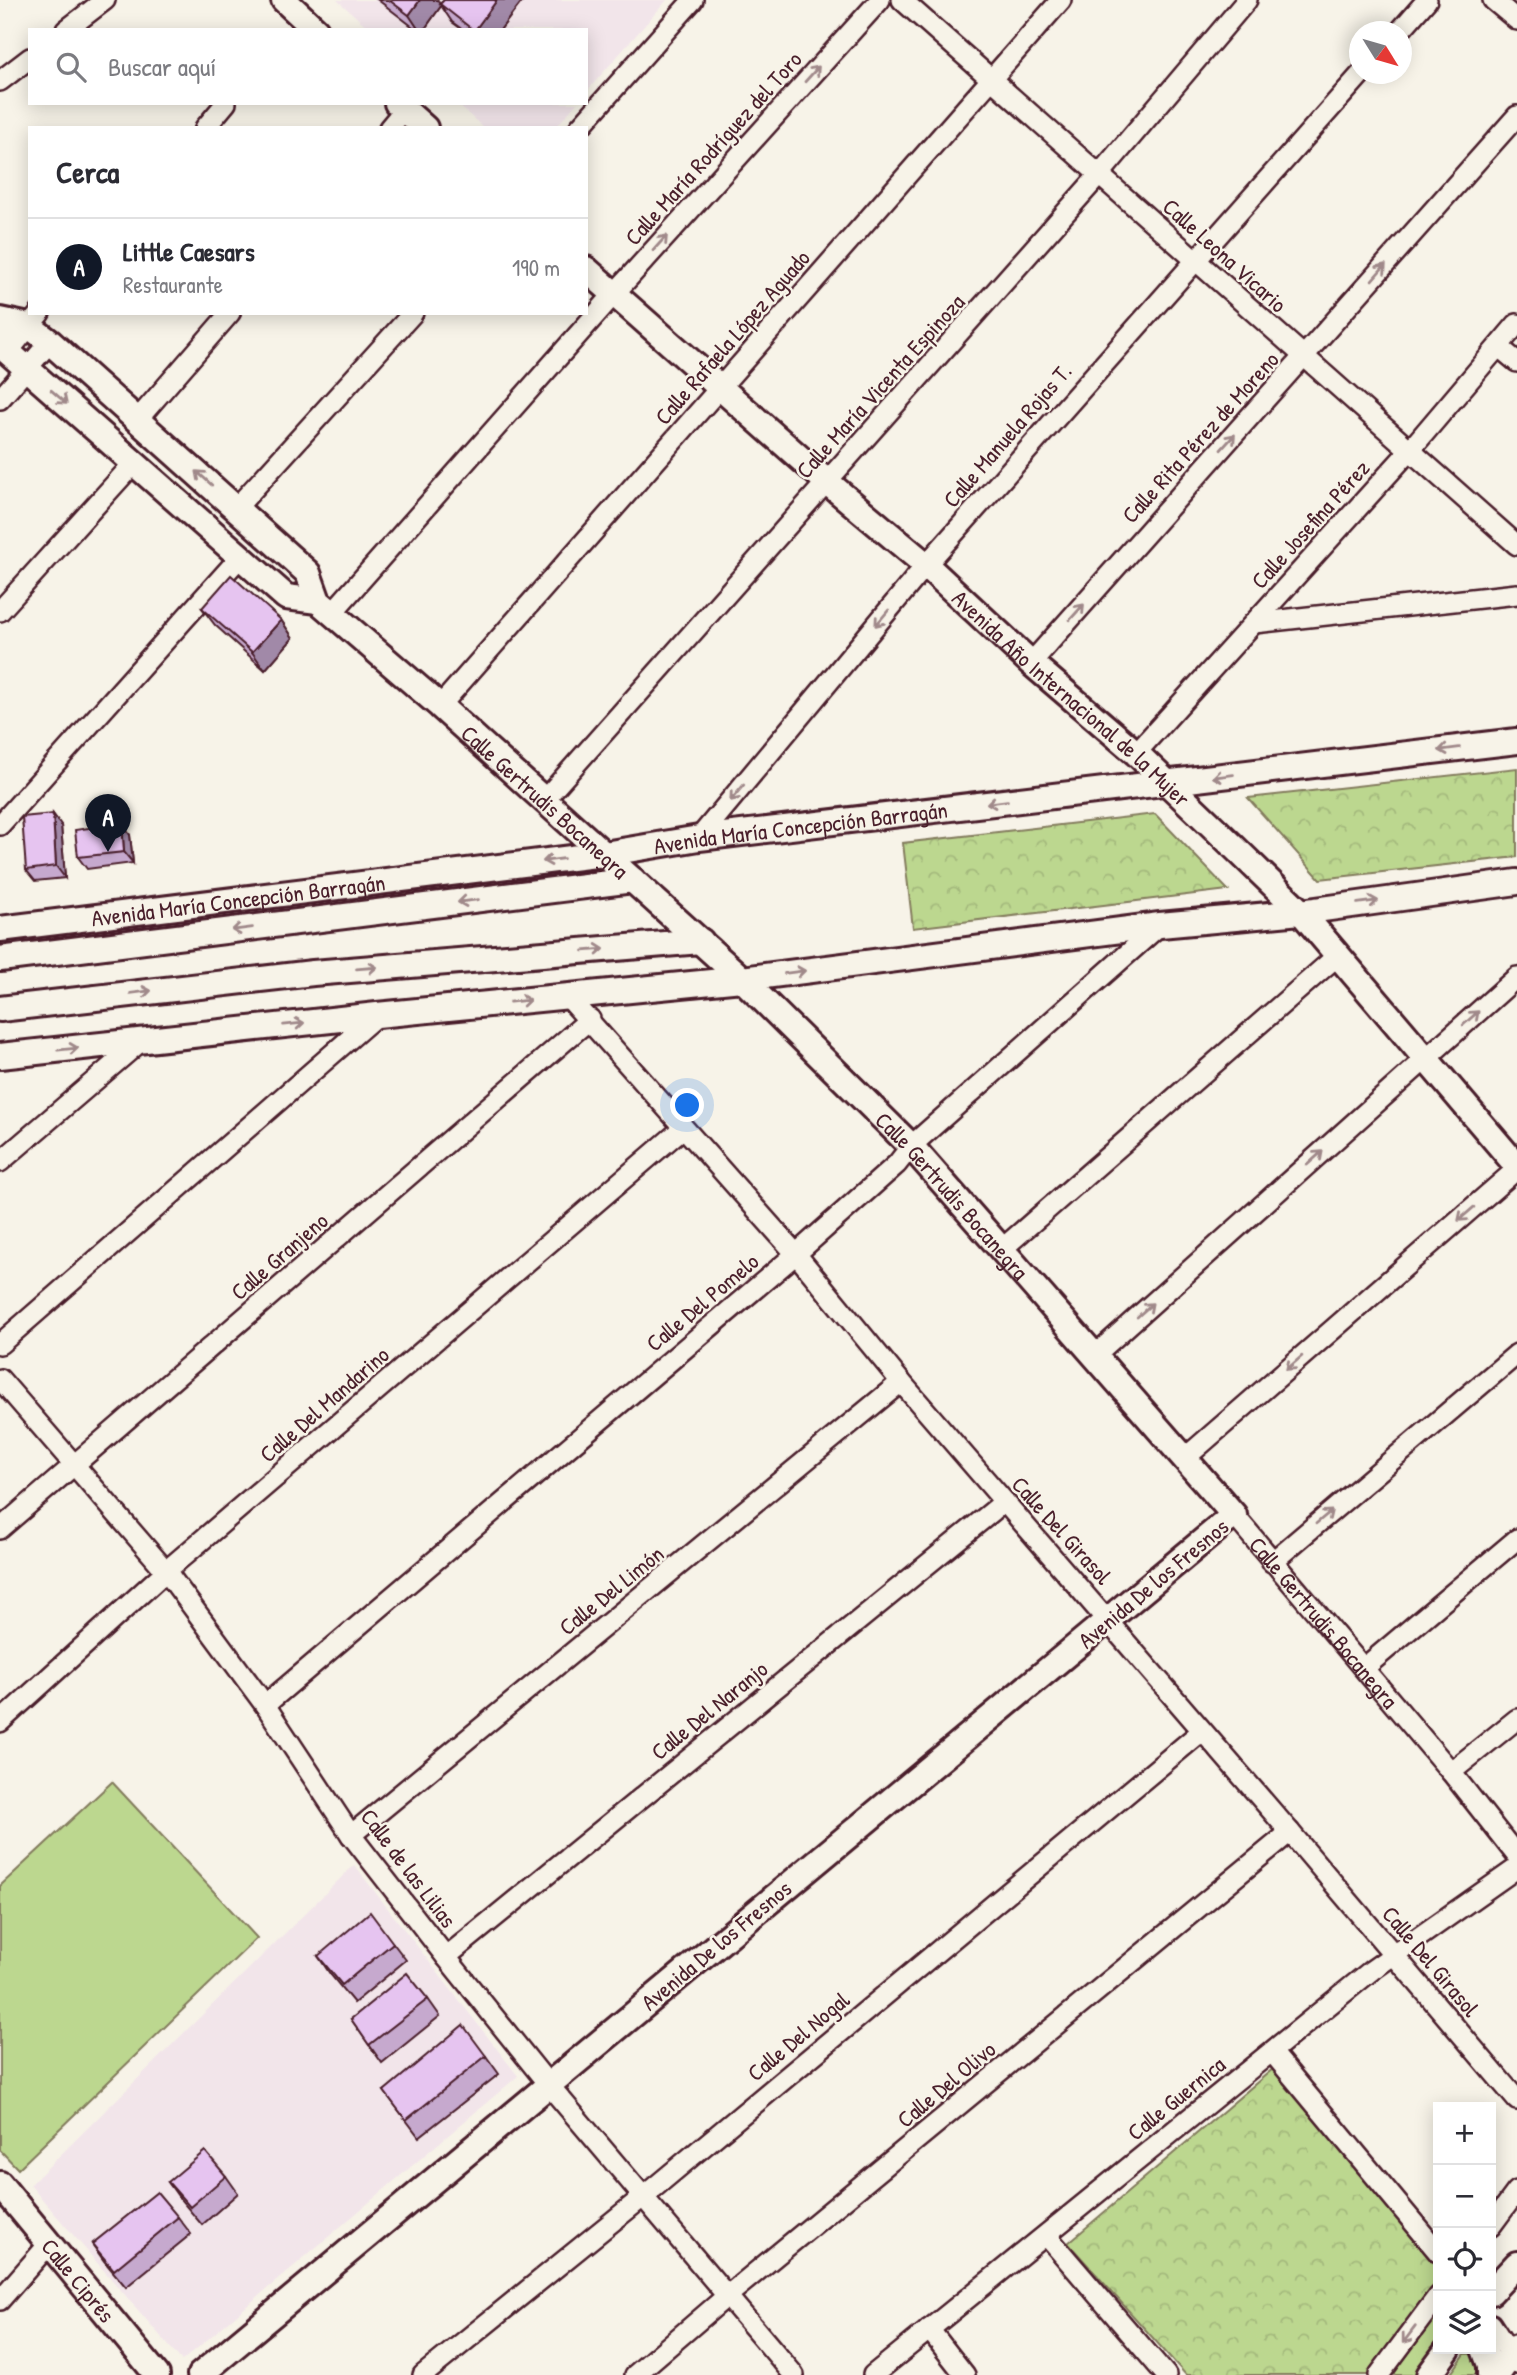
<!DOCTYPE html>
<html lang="es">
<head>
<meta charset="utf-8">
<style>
	body { margin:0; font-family:"Patrick Hand",sans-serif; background:#f2f2f3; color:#2b2b33 }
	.controls { position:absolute; right:21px; bottom:21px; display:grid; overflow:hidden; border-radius:0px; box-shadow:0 4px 18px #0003 }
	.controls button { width:63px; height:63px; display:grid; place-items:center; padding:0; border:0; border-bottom:2px solid #e1e1e2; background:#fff; color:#2b2b33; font:35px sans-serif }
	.compass { position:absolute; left:1349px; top:21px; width:63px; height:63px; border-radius:50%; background:#fff; box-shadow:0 4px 18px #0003; rotate:127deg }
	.you { position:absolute; left:688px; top:1106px; width:24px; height:24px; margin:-18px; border:5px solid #fff; border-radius:50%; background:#1a73e8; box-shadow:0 0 0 10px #1a73e833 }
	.badge { display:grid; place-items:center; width:46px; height:46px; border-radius:50%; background:#111827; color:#fff; font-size:23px; font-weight:700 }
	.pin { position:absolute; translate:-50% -58px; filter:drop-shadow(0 2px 4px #0008) }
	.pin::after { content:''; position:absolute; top:37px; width:24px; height:21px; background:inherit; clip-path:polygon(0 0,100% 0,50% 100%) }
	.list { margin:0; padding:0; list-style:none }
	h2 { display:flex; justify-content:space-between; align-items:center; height:91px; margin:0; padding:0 28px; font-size:30px }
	h2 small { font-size:23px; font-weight:400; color:#7c7c81 }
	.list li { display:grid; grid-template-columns:46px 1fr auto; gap:21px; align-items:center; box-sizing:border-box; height:98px; padding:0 28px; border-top:2px solid #e1e1e2 }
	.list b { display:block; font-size:26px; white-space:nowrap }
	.list p { margin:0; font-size:23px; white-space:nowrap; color:#7c7c81 }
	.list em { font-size:23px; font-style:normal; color:#7c7c81 }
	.icon { flex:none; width:38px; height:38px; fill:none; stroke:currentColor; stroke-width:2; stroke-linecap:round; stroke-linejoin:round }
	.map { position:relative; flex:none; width:1517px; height:2375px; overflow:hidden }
	.search { position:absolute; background:#fff; box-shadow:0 4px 18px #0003; left:28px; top:28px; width:560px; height:77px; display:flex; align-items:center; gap:18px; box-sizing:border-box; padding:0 24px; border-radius:0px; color:#7c7c81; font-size:26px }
	.panel { position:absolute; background:#fff; box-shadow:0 4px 18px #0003; left:28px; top:126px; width:560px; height:189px; border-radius:0px }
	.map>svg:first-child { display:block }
	.built { fill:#f2e5ea }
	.grass { fill:#bcd78f; stroke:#837b5d; stroke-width:2 }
	.forest { fill:url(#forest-crowns); stroke:#837b5d; stroke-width:2 }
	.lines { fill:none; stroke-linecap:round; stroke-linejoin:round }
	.minor-casing { stroke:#4a1f2b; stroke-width:24 }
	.tertiary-casing { stroke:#4a1f2b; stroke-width:30 }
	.minor { stroke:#f7f3e8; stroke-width:19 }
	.tertiary { stroke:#f7f3e8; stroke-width:24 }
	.wall { fill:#c6a9ce; stroke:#4a1f2b; stroke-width:2 }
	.shaded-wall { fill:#a189a8; stroke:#4a1f2b; stroke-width:2 }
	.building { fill:#e6c4f0; stroke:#4a1f2b; stroke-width:2 }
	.oneway { stroke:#a0898a }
	.labels { text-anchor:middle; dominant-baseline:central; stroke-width:5; stroke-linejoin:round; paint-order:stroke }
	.street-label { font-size:23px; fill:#4a1f2b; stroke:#f7f3e8 }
</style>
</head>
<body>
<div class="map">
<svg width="1517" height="2375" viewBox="0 0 1517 2375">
	<defs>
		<pattern id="forest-crowns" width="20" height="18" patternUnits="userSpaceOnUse" patternTransform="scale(1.75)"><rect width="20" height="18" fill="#bcd78f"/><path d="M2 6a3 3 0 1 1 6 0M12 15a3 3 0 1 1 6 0" fill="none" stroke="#a3b87c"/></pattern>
	</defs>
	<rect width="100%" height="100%" fill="#f7f3e8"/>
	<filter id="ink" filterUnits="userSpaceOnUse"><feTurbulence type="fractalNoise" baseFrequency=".0143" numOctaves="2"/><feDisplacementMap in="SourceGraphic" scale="14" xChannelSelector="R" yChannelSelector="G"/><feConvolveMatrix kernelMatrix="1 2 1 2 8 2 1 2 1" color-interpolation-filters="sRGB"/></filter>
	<g filter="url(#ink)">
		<!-- built -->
		<path class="built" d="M337 0H667L586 92V30H371Z
			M456 103H577L555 128H484Z
			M354 1865 518 2076 182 2361 30 2185Z"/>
		<!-- grass -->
		<path class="grass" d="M112 1782 257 1938 18 2169 0 2150V1886Z
			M1438 2313V2344L1418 2375H1393Z
			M1478 2353 1480 2371 1477 2375H1450L1465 2354Z"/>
		<!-- forest -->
		<path class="forest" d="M1517 768V857L1320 879 1248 798Z
			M1155 814 1228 890 913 928 903 843Z
			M1274 2068 1438 2259V2288L1372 2375H1186L1068 2243Z"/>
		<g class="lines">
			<defs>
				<g id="minor">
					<path d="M902 0 1517 545"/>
					<path d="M1493 0 1517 20"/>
					<path d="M66 30 105 0"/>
					<path d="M1399 32 1427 0"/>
					<path d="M0 81 30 58"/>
					<path d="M205 128 226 103"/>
					<path d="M389 128 404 110"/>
					<path d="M579 128 693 0"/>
					<path d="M1499 347 1517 362"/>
					<path d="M8 352 40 313"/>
					<path d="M0 399 50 342"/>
					<path d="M138 419 230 313"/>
					<path d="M237 507 413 313"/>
					<path d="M0 611 134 463"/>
					<path d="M332 613 614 294 880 0"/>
					<path d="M1254 623 1517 594"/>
					<path d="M1031 663 1517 116"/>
					<path d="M440 706 1061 0"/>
					<path d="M1136 753 1411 449 1517 324"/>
					<path d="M544 800 1099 175 1247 0"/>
					<path d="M0 825 240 557"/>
					<path d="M699 838 926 565 1361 74"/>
					<path d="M567 996 796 1254 901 1382 1290 1832 1517 2100"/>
					<path d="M0 1162 141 1041"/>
					<path d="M1002 1249 1337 956"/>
					<path d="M0 1344 377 1015"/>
					<path d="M1095 1355 1517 977"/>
					<path d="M0 1379 166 1571 265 1705 351 1835 446 1957 548 2084 794 2375"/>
					<path d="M1184 1459 1517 1169"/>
					<path id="s1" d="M1234 1515 1451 1772 1517 1856"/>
					<path d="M0 1529 590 1019"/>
					<path d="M1272 1562 1517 1354"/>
					<path d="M1364 1668 1517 1539"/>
					<path d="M265 1705 796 1254 897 1164 911 1146 1160 925"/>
					<path d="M0 1722 166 1571 683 1128"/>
					<path d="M1451 1772 1517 1719"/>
					<path d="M351 1835 901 1382"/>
					<path d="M446 1957 1004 1502"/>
					<path d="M1272 2052 1438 2252"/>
					<path d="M1491 2226 1517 2191"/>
					<path d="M1047 2236 1166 2375"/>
					<path d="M0 2300 49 2244"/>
					<path d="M1491 2324 1517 2364"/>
					<path d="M929 2329 965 2375"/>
					<path d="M423 2375 644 2196 1202 1731"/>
					<path d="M635 2375 727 2296 1290 1832"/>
					<path d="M873 2375 1372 1970 1517 1868"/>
					<path d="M1379 2375 1438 2296"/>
				</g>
				<g id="tertiary">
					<path d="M284 0 316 30"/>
					<path d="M397 103 425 128"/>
					<path id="s2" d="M586 269 827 482 926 565 1031 663 1136 753 1232 845 1301 912 1517 1166"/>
					<path id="s3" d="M0 320 29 326 50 342 308 573 318 601 440 706 742 979 911 1146 1234 1515 200 2375"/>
					<path d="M0 325 8 352 286 597 318 601"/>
					<path id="s4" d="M0 929 604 854 699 838 1517 741"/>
					<path d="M0 959 633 880"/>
					<path d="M0 1009 313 973 701 941"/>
					<path d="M0 1056 377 1015 742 979 1160 925 1301 912 1517 882"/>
					<path id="s5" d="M0 2184 157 2375"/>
					<path d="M1491 2292 1517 2264"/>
					<path d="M1484 2349 1490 2365V2375"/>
					<path d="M1429 2375 1448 2349"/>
					<path d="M1497 2375 1517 2347"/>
				</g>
			</defs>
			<!-- minor casing -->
			<use href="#minor" class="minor-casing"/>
			<!-- tertiary casing -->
			<use href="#tertiary" class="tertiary-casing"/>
			<!-- minor -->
			<use href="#minor" class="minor"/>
			<!-- tertiary -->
			<use href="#tertiary" class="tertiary"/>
		</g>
		<!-- wall -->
		<path class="wall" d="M378 0H437L441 6 424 30H417Z
			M444 0H523L500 30H463L452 22 440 4Z
			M202 608 281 620 293 638 265 670 215 625Z
			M53 814 61 825 65 878 35 881 26 870Z
			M130 835 133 863 87 869 78 857Z
			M393 1943 406 1960 354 2003 330 1974 318 1956Z
			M428 1999 440 2016 382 2063 351 2019Z
			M486 2056 499 2074 419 2137 384 2091Z
			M226 2176 238 2193 202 2225 180 2199 168 2182Z
			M178 2217 191 2234 126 2287 104 2261 92 2244Z"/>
		<!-- shaded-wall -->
		<path class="shaded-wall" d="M420 0H437L441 6 424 30H419L409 15Z
			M497 0H523L500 30H475Z
			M281 620 293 638 265 670 252 652Z
			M53 814 61 825 65 878 56 866Z
			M122 823 130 835 133 863 124 852Z"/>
		<!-- building -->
		<path class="building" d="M389 0H420L409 15Z
			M444 0H497L475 30H473L440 4Z
			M231 575 281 620 252 652 202 608Z
			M53 814 56 866 26 870 22 817Z
			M122 823 124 852 78 857 75 830Z
			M370 1912 393 1943 342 1985 318 1956Z
			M407 1973 428 1999 369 2045 351 2019Z
			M463 2025 486 2056 406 2120 384 2091Z
			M205 2151 226 2176 190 2207 168 2182Z
			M157 2192 178 2217 114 2270 92 2244Z"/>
		<!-- one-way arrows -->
		<defs><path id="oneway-shaft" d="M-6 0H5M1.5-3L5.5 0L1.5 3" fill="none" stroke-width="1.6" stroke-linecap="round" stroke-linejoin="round" transform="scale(1.75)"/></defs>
		<g class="oneway">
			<use href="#oneway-shaft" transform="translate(812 74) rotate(-48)"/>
			<use href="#oneway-shaft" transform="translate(660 243) rotate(-48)"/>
			<use href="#oneway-shaft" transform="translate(1379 272) rotate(-49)"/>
			<use href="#oneway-shaft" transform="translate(59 397) rotate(41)"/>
			<use href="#oneway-shaft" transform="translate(1228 442) rotate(-48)"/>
			<use href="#oneway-shaft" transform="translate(204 478) rotate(-138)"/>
			<use href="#oneway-shaft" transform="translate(1077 612) rotate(-48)"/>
			<use href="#oneway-shaft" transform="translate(882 618) rotate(130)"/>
			<use href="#oneway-shaft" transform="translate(1449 749) rotate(173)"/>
			<use href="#oneway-shaft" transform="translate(1223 776) rotate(173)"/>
			<use href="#oneway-shaft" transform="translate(737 793) rotate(130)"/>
			<use href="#oneway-shaft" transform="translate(997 802) rotate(173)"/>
			<use href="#oneway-shaft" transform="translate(553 860) rotate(173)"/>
			<use href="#oneway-shaft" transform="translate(468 901) rotate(173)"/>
			<use href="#oneway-shaft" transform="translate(1368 902) rotate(-8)"/>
			<use href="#oneway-shaft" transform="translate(242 929) rotate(173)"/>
			<use href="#oneway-shaft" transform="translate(594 950) rotate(-5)"/>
			<use href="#oneway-shaft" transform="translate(367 968) rotate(-5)"/>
			<use href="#oneway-shaft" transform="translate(795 972) rotate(-7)"/>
			<use href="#oneway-shaft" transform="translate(141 992) rotate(-7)"/>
			<use href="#oneway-shaft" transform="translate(520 1001) rotate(-6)"/>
			<use href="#oneway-shaft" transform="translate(1471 1018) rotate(-42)"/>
			<use href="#oneway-shaft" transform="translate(294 1024) rotate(-6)"/>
			<use href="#oneway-shaft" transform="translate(68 1049) rotate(-6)"/>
			<use href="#oneway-shaft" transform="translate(1315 1158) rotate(-42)"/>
			<use href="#oneway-shaft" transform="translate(1466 1214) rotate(139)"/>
			<use href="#oneway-shaft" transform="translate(1145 1310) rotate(-42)"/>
			<use href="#oneway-shaft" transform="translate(1294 1363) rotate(139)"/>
			<use href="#oneway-shaft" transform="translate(1324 1517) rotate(-40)"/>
			<use href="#oneway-shaft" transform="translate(1409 2335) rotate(127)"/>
		</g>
	</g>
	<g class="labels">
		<!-- street labels -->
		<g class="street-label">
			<text transform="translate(713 148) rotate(-48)">Calle María Rodríguez del Toro</text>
			<text transform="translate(1225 255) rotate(42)">Calle Leona Vicario</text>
			<text transform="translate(732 337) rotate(-49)">Calle Rafaela López Aguado</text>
			<text transform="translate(880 386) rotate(-48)">Calle María Vicenta Espinoza</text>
			<text transform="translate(1007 435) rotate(-49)">Calle Manuela Rojas T.</text>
			<text transform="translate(1200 437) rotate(-48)">Calle Rita Pérez de Moreno</text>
			<text transform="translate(1310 524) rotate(-48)">Calle Josefina Pérez</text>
			<text stroke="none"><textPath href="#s2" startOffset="648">Avenida Año Internacional de la Mujer</textPath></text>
			<text stroke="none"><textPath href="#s3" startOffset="735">Calle Gertrudis Bocanegra</textPath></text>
			<text stroke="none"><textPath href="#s4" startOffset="807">Avenida María Concepción Barragán</textPath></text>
			<text stroke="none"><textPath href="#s4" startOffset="240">Avenida María Concepción Barragán</textPath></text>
			<text stroke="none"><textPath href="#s3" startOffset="1302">Calle Gertrudis Bocanegra</textPath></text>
			<text transform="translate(279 1256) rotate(-41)">Calle Granjeno</text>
			<text transform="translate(702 1302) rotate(-40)">Calle Del Pomelo</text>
			<text transform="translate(324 1404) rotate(-41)">Calle Del Mandarino</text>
			<text transform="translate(1062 1530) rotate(48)">Calle Del Girasol</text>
			<text transform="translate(1153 1583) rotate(-40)">Avenida De los Fresnos</text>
			<text transform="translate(611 1590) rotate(-39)">Calle Del Limón</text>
			<text stroke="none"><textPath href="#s1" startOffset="140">Calle Gertrudis Bocanegra</textPath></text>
			<text transform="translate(709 1710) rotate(-39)">Calle Del Naranjo</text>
			<text transform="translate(409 1868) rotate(53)">Calle de las Lilias</text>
			<text transform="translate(716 1945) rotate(-40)">Avenida De los Fresnos</text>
			<text transform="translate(1431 1961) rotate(50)">Calle Del Girasol</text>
			<text transform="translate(798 2036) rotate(-40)">Calle Del Nogal</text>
			<text transform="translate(946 2084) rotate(-40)">Calle Del Olivo</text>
			<text transform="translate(1176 2098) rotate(-39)">Calle Guernica</text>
			<text stroke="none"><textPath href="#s5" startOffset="124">Calle Ciprés</textPath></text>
		</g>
	</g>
</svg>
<div class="controls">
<button>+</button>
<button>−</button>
<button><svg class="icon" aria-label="locate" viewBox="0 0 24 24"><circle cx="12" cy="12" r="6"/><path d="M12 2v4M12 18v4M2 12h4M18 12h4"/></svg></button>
<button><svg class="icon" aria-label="layers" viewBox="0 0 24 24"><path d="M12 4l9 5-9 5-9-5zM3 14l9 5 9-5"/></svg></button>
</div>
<svg class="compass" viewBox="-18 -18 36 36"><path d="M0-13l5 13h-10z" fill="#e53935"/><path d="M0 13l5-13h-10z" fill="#7c7c81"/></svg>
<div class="you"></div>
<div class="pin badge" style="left:108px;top:852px">A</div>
<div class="search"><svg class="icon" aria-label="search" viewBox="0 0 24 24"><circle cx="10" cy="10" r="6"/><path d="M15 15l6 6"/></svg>Buscar aquí</div>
<section class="panel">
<h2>Cerca<small></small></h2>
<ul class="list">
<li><span class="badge">A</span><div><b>Little Caesars</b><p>Restaurante</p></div><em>190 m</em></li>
</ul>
</section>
</div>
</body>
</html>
